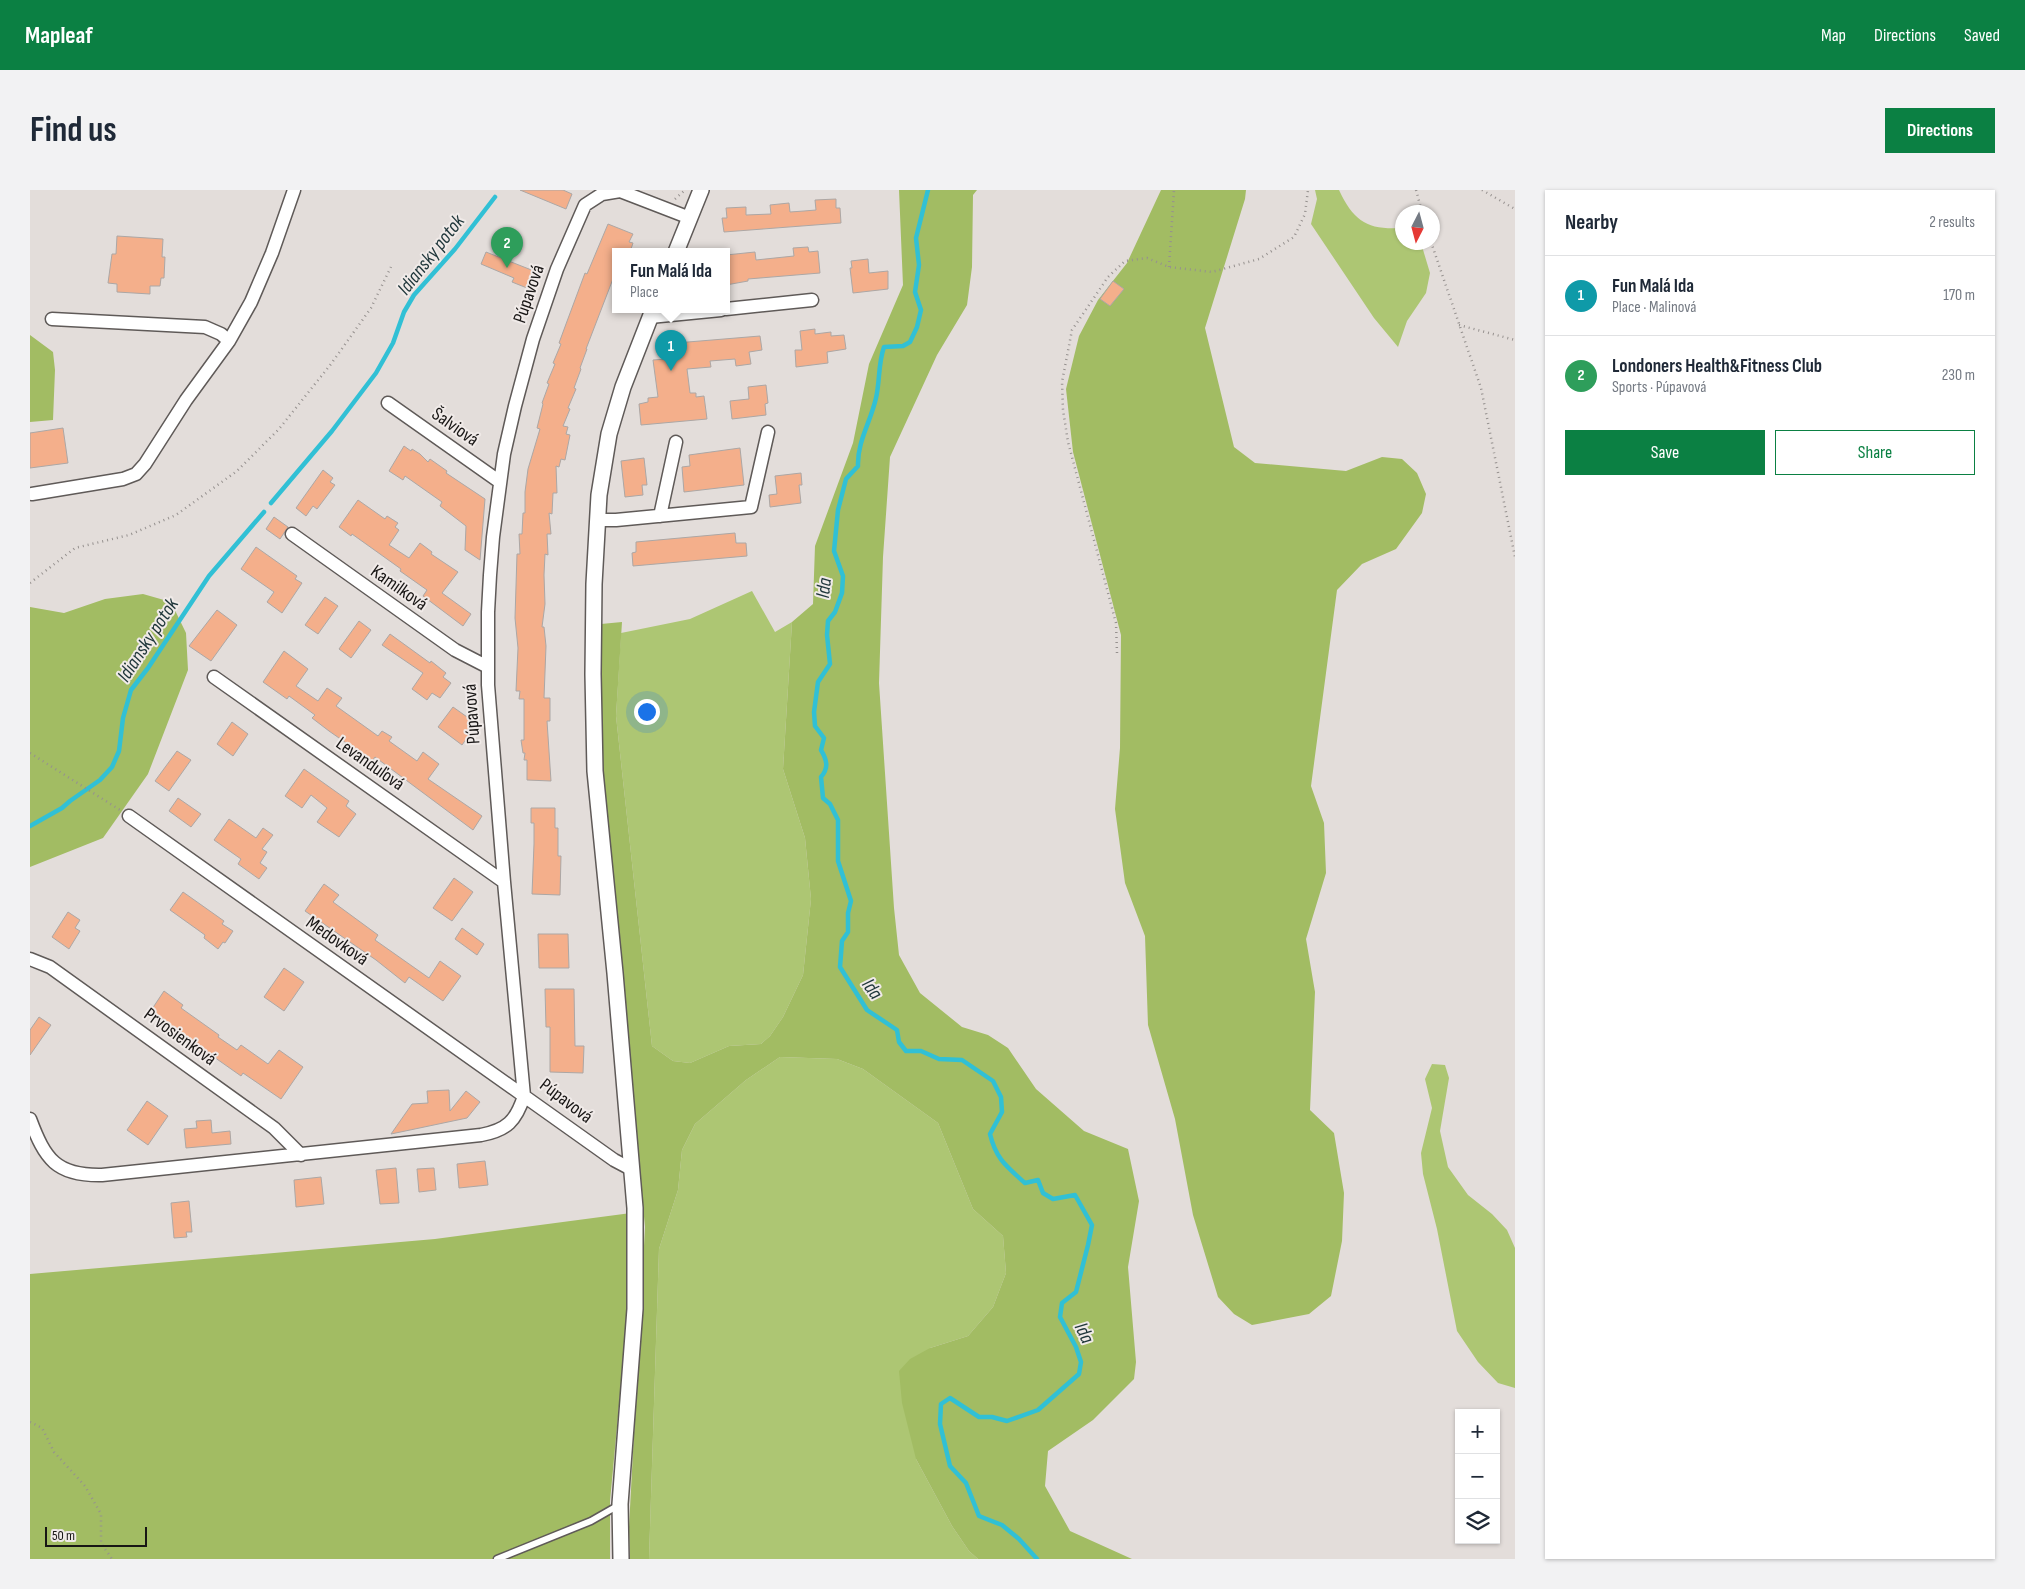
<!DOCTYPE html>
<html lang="en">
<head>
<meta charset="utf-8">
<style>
	body { margin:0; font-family:"Sofia Sans Condensed",sans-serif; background:#f2f2f3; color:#1f2937 }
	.controls { position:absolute; right:15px; bottom:15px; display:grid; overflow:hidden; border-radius:0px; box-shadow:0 1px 4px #0004 }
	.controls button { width:45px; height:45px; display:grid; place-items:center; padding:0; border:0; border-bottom:1px solid #e0e1e3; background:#fff; color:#1f2937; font:25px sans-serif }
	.compass { position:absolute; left:1365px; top:15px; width:45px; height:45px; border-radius:50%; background:#fff; box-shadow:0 1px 4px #0004; rotate:186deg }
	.scale { position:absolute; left:15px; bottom:12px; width:102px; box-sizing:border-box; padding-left:5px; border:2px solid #181615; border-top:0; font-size:14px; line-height:18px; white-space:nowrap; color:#181615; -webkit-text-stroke:4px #f0eae8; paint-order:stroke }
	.you { position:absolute; left:616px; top:521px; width:18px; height:18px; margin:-12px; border:4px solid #fff; border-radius:50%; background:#1a73e8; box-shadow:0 0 0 8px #1a73e833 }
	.badge { display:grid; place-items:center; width:32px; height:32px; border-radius:50%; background:#0b8043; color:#fff; font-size:16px; font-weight:700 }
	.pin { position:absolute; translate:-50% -41px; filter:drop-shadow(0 1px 2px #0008) }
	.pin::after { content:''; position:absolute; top:26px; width:18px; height:15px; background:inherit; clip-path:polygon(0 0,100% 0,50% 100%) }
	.popup { position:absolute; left:582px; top:58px; width:118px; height:65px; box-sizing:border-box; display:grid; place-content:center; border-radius:0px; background:#fff; filter:drop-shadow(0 1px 4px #0005); font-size:16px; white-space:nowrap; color:#747a83 }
	.popup b { font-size:19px; color:#1f2937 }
	.popup::after { content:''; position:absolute; left:50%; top:100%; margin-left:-10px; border:10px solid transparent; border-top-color:#fff }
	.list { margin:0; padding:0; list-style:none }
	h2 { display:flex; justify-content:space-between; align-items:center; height:65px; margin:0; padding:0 20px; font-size:21px }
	h2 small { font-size:16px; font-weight:400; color:#747a83 }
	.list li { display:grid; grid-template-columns:32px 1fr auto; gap:15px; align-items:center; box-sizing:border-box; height:80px; padding:0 20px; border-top:1px solid #e0e1e3 }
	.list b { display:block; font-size:19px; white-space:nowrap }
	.list p { margin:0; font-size:16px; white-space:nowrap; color:#747a83 }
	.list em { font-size:16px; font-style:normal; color:#747a83 }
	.actions { display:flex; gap:10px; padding:15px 20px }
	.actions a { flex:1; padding:11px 0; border:1px solid #0b8043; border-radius:0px; text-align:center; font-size:18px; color:#0b8043 }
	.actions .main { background:#0b8043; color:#fff }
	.icon { flex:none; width:28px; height:28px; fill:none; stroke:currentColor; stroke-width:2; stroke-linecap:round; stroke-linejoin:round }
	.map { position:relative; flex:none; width:1485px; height:1369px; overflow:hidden; border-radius:0px }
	header { display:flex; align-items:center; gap:30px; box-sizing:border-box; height:70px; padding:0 25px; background:#0b8043; color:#fff }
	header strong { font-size:24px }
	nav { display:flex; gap:28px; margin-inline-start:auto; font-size:18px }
	.intro { display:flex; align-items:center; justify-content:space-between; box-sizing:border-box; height:120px; padding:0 30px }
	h1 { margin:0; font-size:35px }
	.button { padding:12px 22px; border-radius:0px; background:#0b8043; color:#fff; font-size:18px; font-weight:700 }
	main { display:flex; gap:30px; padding:0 30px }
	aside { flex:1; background:#fff; border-radius:0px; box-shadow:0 1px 4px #0004 }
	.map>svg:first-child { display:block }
	.green { fill:#adc673 }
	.forest { fill:#a2bc63 }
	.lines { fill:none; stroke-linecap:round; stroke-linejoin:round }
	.stream { stroke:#31c0d5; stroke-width:4.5 }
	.building { fill:#f4af8b; stroke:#aca7a5 }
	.service-casing { stroke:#5f5a58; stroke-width:9 }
	.minor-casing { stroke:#5f5a58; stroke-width:15 }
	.tertiary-casing { stroke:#5f5a58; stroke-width:18 }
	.path { stroke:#96918f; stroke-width:2.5; stroke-dasharray:1 4; stroke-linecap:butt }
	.service { stroke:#fff; stroke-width:6 }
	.minor { stroke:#fff; stroke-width:12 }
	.tertiary { stroke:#fff; stroke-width:15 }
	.labels { text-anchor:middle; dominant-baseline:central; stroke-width:4; stroke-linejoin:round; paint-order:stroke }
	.street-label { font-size:19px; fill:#181615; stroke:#f0eae8 }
	.water-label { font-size:20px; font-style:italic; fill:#1f363a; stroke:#f0eae8 }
</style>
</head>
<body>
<header>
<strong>Mapleaf</strong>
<nav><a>Map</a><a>Directions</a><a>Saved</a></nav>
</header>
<div class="intro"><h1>Find us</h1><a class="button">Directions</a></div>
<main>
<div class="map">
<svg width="1485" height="1369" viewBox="0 0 1485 1369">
	<rect width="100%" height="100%" fill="#e3ddda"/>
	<!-- green -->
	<path class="green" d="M1285 0H1309C1324 32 1338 40 1372 38V52L1391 53 1400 83 1396 103 1377 131 1368 157 1344 128 1281 34 1287 9Z
		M722 401 745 442 762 432 753 579 775 648 781 709 773 785 753 827 740 846 731 854 699 856 660 873 643 871 622 856 586 526 591 443 660 429Z
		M750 867 807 869 833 879 908 933 943 1019 973 1046 976 1083 963 1117 938 1146 900 1158 886 1269 922 1336 939 1361 948 1369H619L629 1059 648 1000 652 960 665 934 716 890Z
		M1402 874 1415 875 1419 888 1410 941 1418 977 1438 1005 1462 1024 1477 1040 1485 1058V1198L1468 1193 1448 1172 1427 1141 1407 1039 1393 984 1391 963 1402 918 1395 889Z"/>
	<!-- forest -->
	<path class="forest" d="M869 0H947L943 5 942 77 937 115 907 165 860 267 853 367 849 493 864 718 869 765 890 803 932 837 958 845 978 858 1006 899 1054 941 1098 959 1109 1011 1098 1077 1106 1172 1104 1189 1063 1230 1018 1261 1015 1296 1040 1341 1102 1369H948L939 1361 922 1336 886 1269 872 1213 869 1181 880 1169 900 1158 938 1146 963 1117 976 1083 973 1046 943 1019 908 933 833 879 807 869 750 867 716 890 665 934 652 960 648 1000 629 1059 619 1369H600L599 1337 615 1037 572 582 570 530 571 434 592 432 586 526 622 856 643 871 660 873 699 856 731 854 740 846 753 827 773 785 781 709 775 648 753 579 762 432 783 414 785 356 823 253 839 174 873 95Z
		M1131 0H1216L1215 9 1175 138 1204 257 1225 273 1316 281 1352 267 1372 269 1387 283 1396 304 1392 323 1366 359 1332 374 1307 400 1281 596 1294 633 1296 683 1276 749 1285 802 1280 920 1304 943 1314 1003 1312 1051 1301 1106 1279 1124 1222 1135 1204 1124 1188 1107 1163 1025 1145 929 1118 835 1115 746 1095 693 1085 619 1090 558 1091 445 1043 262 1036 199 1049 146 1068 110 1097 73Z
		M0 145 23 162 25 180 23 230 0 232Z
		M113 404 141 412 156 443 158 480 118 584 73 648 0 677V417L34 423 75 409Z
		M601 1023 598 1120 580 1311V1369H0V1084L405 1049Z"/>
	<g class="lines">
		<!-- stream -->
		<path class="stream" d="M898 0 886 48 889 75 885 102 891 120 887 137 880 152 873 156 854 157C848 174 850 191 846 208 841 231 827 252 828 276L816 289 808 320 804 361 813 386 812 403 805 422 798 431 797 445 800 474 788 492 784 522 785 536 794 548 791 560C797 570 799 578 791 587L793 608 800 614 808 630V671L821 711 818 723V742L812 751 810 777 837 820 867 840 869 852 876 861H891L909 869 932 870 963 891 971 907 972 922 960 944C966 969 976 976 995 993L1008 990 1013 1003 1023 1009 1045 1005 1062 1035 1058 1055 1046 1102 1032 1113 1030 1127 1046 1157 1051 1172 1049 1184 1008 1220 977 1231 962 1227H949L920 1208 911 1214 910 1234 920 1276 936 1293 949 1326 972 1335 989 1349 1007 1369
			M241 313 302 241 346 183 363 153 374 122 384 105 425 59 465 7
			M0 636 32 618 40 611 70 590 82 577 89 561 93 528 101 500 118 478 179 386 234 322"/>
	</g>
	<!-- building -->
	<path class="building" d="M490 0H533L542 4 536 19Z
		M806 9V18H810L811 33 694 42 692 28H697L696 18 716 17V25L741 24 740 15 759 13 760 22 774 21 786 20 785 10Z
		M578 34 603 44 599 52 603 53 600 62H586V81L556 159H557L550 178 551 179 544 198 546 199 538 218 540 219 533 236 538 237 536 244 540 245 535 270 531 269 529 277 526 276 527 303H523L522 324 519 323 521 344H517L518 365 515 364 514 385 515 414 512 437H514L516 456 514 508H520V531H517L521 591 497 590V570H494L495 563H493L491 550H494V509H489L490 501H486L488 458 485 428 487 364H490L489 344H492L493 323H495V302L498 279 510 239 507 238 513 214 512 213 519 194 517 193 525 174 523 173 531 154 529 153 536 134 555 83 557 84Z
		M87 46 133 49 132 67H135L134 88H131L130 96H120V104L87 102V94L78 93 82 64H86Z
		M778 57 779 62 788 61 790 83 718 89V91L696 95V65L725 62 726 70 764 66 763 58Z
		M456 62 504 81 497 98 482 92 484 88 451 74Z
		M838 69 839 83 858 81V99L823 103 820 78H822L821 71Z
		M1083 91 1094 99 1080 116 1070 109Z
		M785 139V144L801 142V146L814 145 816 159 797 162 798 173 766 177 765 160H772L770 141Z
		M730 146 732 160 719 162 721 174 706 176 705 169 680 171 681 177 657 179 660 203H666V207L674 206 677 229 611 235 609 214 618 212V208L628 207 623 170 636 169 634 154Z
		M736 195 738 213 735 214 736 225 702 229 700 211 719 209 718 197Z
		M33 238 38 273 0 278V243Z
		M374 256 381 261 382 259 390 264 398 272 400 269 417 281 416 283 455 309 450 370 435 360 436 336 410 316 412 312 375 286 373 290 359 281Z
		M710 258 714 295 654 302 652 277 660 276 659 265Z
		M614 268 617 295H612L613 305 595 307 591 271Z
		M293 280 303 288 300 292 305 295 287 319 283 316 276 326 266 318Z
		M771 283 772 295H769L771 313 740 317 739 305 747 304 745 286Z
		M328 310 355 329 357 326 368 333 365 337 369 340 359 355 379 368 390 353 402 362 401 364 428 382 412 403 441 424 433 436 393 406 397 400 370 381 371 379 322 344 321 346 309 337Z
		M244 327 258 337 250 349 236 339Z
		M705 343 706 353H716L717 366 603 376 602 363 606 362V352Z
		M226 357 267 386 265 389 272 393 252 423 237 412 244 402 211 379Z
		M295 407 308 416 288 444 275 435Z
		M187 420 207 435 181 471 159 456Z
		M329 431 341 440 321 468 309 459Z
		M360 444 400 473 401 471 416 483 413 487 421 493 410 508 402 503 397 510 382 499 393 483 352 455Z
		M254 461 278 479 266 496 288 511 297 498 312 508 306 516 348 546 352 541 362 547 359 551 387 571 393 562 409 574 398 589 452 626 443 640 345 567 342 571 299 541 282 528 285 525 259 506 257 509 233 492Z
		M423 517 447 534 432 555 408 537Z
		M202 532 218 544 203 566 187 554Z
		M147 561 161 570 139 601 125 591Z
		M274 579 319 611 316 616 326 624 309 647 287 632 297 618 281 605 272 618 255 606Z
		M148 608 171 624 161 637 139 621Z
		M501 618H525V638H528V666H531L530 705 502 704 504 654V633H501Z
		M199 629 226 648 233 638 243 645 232 659 237 662 230 673 237 678 229 689 208 674 211 669 184 650Z
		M424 688 443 702 422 731 403 718Z
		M294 694 309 705 303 712 348 745 345 750 399 788 410 771 431 786 413 811 379 787 375 793 346 770 275 721Z
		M153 702 194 731 192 734 203 741 195 753 193 752 188 759 174 748 175 745 140 720Z
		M38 722 50 730 45 738 50 741 39 759 22 747Z
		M432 738 454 754 447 765 425 749Z
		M508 744H538L539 778H509Z
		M254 778 274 792 254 821 234 807Z
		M515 799H544L545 856H554L553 883 520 882V837H516Z
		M134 801 153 815 151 818 189 845 188 847 207 860 211 855 238 874 249 860 273 877 251 909 213 883 211 886 120 822Z
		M9 827 21 835 0 865V840Z
		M419 900 420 921 436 901 450 912 437 928 361 944 382 914 398 913 397 901Z
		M117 911 138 926 118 955 97 940Z
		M181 930 182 943 200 941 201 954 156 958 154 939 167 938 166 931Z
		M455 971 458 995 429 998 427 974Z
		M366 978 369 1013 350 1014 346 980Z
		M404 978 406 1000 389 1002 387 979Z
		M291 987 294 1014 266 1017 264 990Z
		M159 1011 162 1042H156L157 1047 144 1048 141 1013Z"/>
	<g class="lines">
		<defs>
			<path id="service" d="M467 1369 561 1331 589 1315"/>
			<path id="minor" d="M696 119 782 110
				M620 127 691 120
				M22 129 175 137 191 144 199 151 221 112 242 63 264 0
				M358 213 470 292
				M2 304 93 289 106 284 115 274 156 210 199 151
				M630 326 646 252
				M567 330H586L721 317 738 242
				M262 344 425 460 458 477
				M184 487 474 692
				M0 769 20 777 244 938 271 965
				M0 929C15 969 26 986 72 985L451 945C477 940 486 931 494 906L99 626
				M601 979 584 970 494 906 474 692 458 495V422L460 385 463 347 474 264 485 216 503 149 527 79 555 15 572 4 590 1 660 28"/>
			<path id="tertiary" d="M646 62 671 0
				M591 1369 590 1314 605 1119V1018L585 783 565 581 563 484 564 394 569 305 579 244 593 197 623 120"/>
		</defs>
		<!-- service casing -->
		<use href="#service" class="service-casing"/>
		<!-- minor casing -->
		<use href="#minor" class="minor-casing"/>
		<!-- tertiary casing -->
		<use href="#tertiary" class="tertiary-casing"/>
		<!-- path -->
		<path class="path" d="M1386 0 1392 22
			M1452 0 1485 19
			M645 9 654 1
			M1401 52 1451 198 1485 367
			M1139 77 1144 0
			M1429 135 1485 150
			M0 393 45 358 99 345 146 325 207 281 249 239 301 174 341 118 361 77
			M1087 463 1086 433 1038 252 1033 220 1032 192 1042 140 1078 87 1095 71 1117 68 1139 77 1182 82 1229 69 1264 47 1275 24 1278 0
			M0 563 90 620
			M0 1232 12 1238 24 1262 55 1296 71 1324V1353L82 1369"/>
		<!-- service -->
		<use href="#service" class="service"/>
		<!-- minor -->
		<use href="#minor" class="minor"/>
		<!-- tertiary -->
		<use href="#tertiary" class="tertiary"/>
	</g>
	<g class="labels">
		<!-- street labels -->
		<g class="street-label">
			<text transform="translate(499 104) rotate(-71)">Púpavová</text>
			<text transform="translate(425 237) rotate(35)">Šalviová</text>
			<text transform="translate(369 398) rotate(35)">Kamilková</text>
			<text transform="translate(442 524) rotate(-94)">Púpavová</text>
			<text transform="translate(340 574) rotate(35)">Levanduľová</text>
			<text transform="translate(307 751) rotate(35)">Medovková</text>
			<text transform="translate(150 847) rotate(36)">Prvosienková</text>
			<text transform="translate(536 911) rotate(37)">Púpavová</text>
		</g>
		<!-- water labels -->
		<g class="water-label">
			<text transform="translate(401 65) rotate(-52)">Idiansky potok</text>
			<text transform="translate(794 398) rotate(-83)">Ida</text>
			<text transform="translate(118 450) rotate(-57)">Idiansky potok</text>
			<text transform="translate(842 799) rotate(55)">Ida</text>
			<text transform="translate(1054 1143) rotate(64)">Ida</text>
		</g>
	</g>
</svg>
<div class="controls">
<button>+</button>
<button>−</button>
<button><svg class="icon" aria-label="layers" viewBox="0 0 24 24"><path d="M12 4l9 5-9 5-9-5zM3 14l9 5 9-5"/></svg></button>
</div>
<svg class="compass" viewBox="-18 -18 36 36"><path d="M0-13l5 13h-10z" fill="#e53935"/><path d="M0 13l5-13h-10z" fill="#747a83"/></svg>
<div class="scale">50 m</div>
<div class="you"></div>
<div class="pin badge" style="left:641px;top:181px;background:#0f9aa8">1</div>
<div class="popup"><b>Fun Malá Ida</b>Place</div>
<div class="pin badge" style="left:477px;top:78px;background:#2e9e5b">2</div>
</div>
<aside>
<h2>Nearby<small>2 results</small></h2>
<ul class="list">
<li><span class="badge" style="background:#0f9aa8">1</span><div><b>Fun Malá Ida</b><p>Place · Malinová</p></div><em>170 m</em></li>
<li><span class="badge" style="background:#2e9e5b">2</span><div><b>Londoners Health&amp;Fitness Club</b><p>Sports · Púpavová</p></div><em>230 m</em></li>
</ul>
<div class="actions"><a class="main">Save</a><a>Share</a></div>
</aside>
</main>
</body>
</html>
